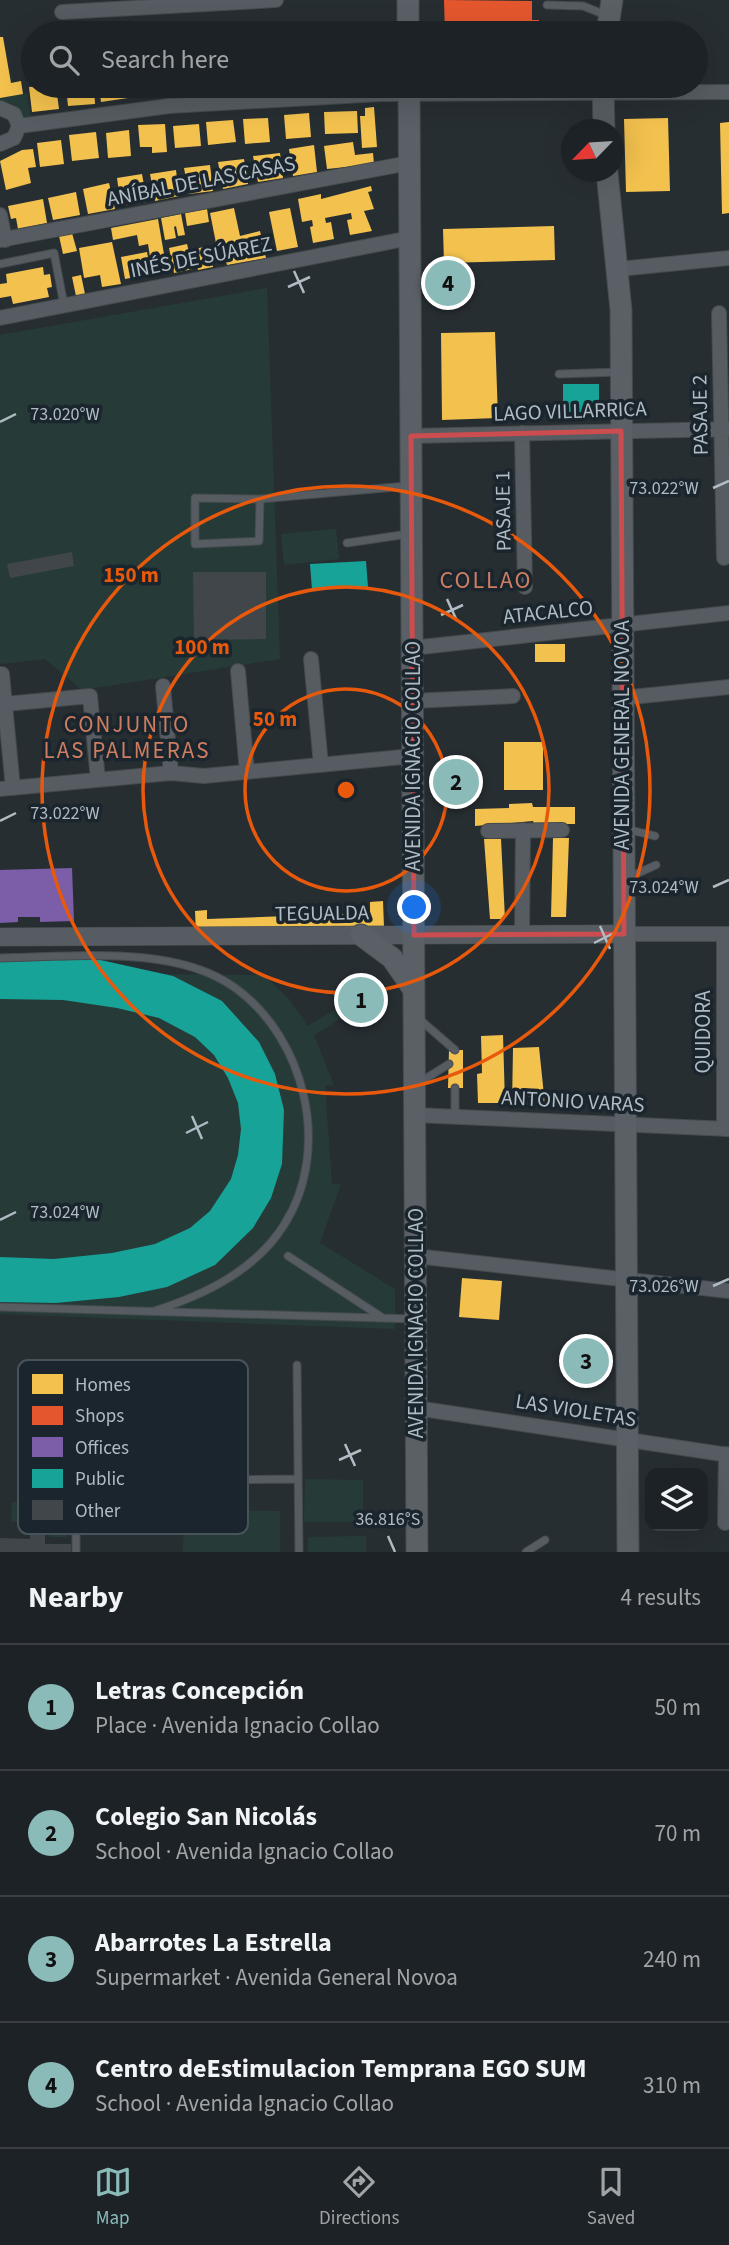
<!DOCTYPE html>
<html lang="en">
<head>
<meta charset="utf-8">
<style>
	body { margin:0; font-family:"Source Sans 3",sans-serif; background:#2a2f32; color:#f1f3f6 }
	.controls { position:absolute; right:21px; bottom:21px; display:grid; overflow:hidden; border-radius:14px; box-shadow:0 7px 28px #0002 }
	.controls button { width:63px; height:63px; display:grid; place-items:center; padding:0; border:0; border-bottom:2px solid #3b3f43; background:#1d2226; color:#f1f3f6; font:35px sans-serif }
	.compass { position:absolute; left:561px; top:119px; width:63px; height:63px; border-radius:50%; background:#1d2226; box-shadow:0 7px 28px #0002; rotate:245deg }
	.you { position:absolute; left:415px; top:908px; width:24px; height:24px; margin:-18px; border:5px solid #fff; border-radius:50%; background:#1a73e8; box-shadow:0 0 0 10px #1a73e833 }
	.badge { display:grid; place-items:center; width:46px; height:46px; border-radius:50%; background:#8bbbb9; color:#111; font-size:23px; font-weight:700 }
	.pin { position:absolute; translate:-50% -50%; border:4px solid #fff; box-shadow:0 2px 7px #0006 }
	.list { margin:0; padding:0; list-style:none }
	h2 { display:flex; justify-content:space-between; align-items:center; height:91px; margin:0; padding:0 28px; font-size:30px }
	h2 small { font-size:23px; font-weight:400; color:#a0a4a7 }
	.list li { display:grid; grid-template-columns:46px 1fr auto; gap:21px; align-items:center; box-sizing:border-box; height:126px; padding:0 28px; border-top:2px solid #3b3f43 }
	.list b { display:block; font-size:26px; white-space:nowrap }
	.list p { margin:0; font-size:23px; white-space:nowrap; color:#a0a4a7 }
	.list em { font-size:23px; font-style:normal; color:#a0a4a7 }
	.icon { flex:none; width:38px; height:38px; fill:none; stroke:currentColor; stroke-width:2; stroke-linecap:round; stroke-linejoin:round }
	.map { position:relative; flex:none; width:729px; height:1552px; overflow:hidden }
	.search { position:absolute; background:#1d2226; box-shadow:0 7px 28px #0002; left:21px; right:21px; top:21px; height:77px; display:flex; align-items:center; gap:18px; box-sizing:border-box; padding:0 24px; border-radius:38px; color:#a0a4a7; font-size:26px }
	.sheet { height:595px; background:#1d2226 }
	nav { display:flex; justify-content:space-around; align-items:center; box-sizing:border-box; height:98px; border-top:2px solid #3b3f43; background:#1d2226; font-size:19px; color:#a0a4a7 }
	nav a { display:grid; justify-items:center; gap:4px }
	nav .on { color:#8bbbb9 }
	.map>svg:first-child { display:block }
	.green { fill:#263b38 }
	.homes { fill:#f2c14e }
	.shops { fill:#e4572e }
	.offices { fill:#7b5ea7 }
	.public { fill:#17a398 }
	.building { fill:#40464a }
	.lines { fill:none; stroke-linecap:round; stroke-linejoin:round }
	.service-casing { stroke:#444a4d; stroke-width:9 }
	.minor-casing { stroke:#444a4d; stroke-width:16 }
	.tertiary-casing { stroke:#444a4d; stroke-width:19 }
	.secondary-casing { stroke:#444a4d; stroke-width:23 }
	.service { stroke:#565c61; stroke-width:7 }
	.minor { stroke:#565c61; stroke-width:14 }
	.tertiary { stroke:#565c61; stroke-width:18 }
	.secondary { stroke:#5a6066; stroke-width:21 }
	.marked { fill:none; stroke:#cc4d4f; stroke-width:5; stroke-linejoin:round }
	.ticks { fill:none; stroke:#b0bbc4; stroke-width:2.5 }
	.ring { fill:none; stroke:#e8590c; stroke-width:3.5 }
	.labels { text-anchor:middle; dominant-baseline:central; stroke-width:7; stroke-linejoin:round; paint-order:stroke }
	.street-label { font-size:21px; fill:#b0bbc4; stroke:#1a252d }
	.neighbourhood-label { font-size:23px; letter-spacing:2px; fill:#cf7d60; stroke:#1a252d }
	.quarter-label { font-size:24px; letter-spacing:2px; fill:#cf7d60; stroke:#1a252d }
	.key { fill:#1a252d; stroke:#47525a; stroke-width:2 }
	.key-label { font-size:19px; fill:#b0bbc4 }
	.ticks-label { font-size:18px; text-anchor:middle; fill:#b0bbc4; stroke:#1a252d; stroke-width:7; stroke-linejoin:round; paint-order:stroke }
	.centre { fill:#e8590c; stroke:#1a252d; stroke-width:3.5 }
	.ring-label { font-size:21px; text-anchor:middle; font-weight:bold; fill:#e8590c; stroke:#1a252d; stroke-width:7; stroke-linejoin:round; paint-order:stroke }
</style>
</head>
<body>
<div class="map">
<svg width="729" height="1552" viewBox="0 0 729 1552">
	<rect width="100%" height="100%" fill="#272e32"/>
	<!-- green -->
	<path class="green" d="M27 93 31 118 25 119C19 107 14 102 0 102V98Z
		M267 288 280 659 82 690 45 659 0 664V335Z
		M336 529 339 559 284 565 281 534Z
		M0 973 264 975 289 999 308 1026 339 1007 345 1016 314 1035 334 1085 325 1086 332 1184H341L320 1243 395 1289V1329L0 1314Z
		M305 1479 363 1480V1522H304Z
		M48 1484H66L67 1537H50Z
		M12 1502H27L26 1522H11Z
		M184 1510 280 1511V1552H183Z
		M366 1536V1552H308V1537Z"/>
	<!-- homes -->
	<path class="homes" d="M0 37H3L11 83 21 81 23 94 0 98Z
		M56 86 59 109 32 112 29 87Z
		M66 86H94L95 104 68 106Z
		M99 86H127L128 98 101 102Z
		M133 86H161L162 95 134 98Z
		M169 86H194V92L170 93Z
		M203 86H230V90L203 92Z
		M374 107 377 147 362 148 360 116H365V108Z
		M357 111 358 133 325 134 324 112Z
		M309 113 311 137 286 139 284 115Z
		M268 118 270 142 245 144 243 119Z
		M668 118 670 191 626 192 624 119Z
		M233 120 236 142 208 145 206 122Z
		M729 122V213L722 214 720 123Z
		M165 124 167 152 152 153V147H140L138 125Z
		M199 124 201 146 175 148 173 126Z
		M129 130 131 156 108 158 106 133Z
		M96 132 99 158 72 161 69 135Z
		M61 140 64 164 40 167 37 143Z
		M353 142 355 155 373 153 374 164 327 169 324 146Z
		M314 145 317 172 293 176 289 149Z
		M33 149 36 167 28 168 31 183 6 190 0 161 22 150Z
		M280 153 283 178 258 182 253 156Z
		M244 159 248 184 223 189 218 162Z
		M210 165 213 191 189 194 184 168Z
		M176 170 179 196 155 201 150 174Z
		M142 174 147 202 121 206 117 178Z
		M109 183 115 209 88 214 83 189Z
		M371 186 372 191 368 192 374 209 364 211 372 231 350 235 347 220 352 219 351 213 325 218 326 223 331 222 334 239 313 243 310 227 313 226 312 220 302 222 298 199 321 194V199Z
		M76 192 80 215 53 220 48 198Z
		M43 199 47 223 18 229 16 218 11 219 8 206Z
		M234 208 240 236 260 231 266 258 227 265 225 257 219 258 210 213Z
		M290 208 298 247 277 251 269 212Z
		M207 209 209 222 187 226 185 213Z
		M181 214 185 235 178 236 176 226 174 227 176 238 165 240 161 218Z
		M158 219 165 260 151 263 148 244 139 246 137 235 113 240 111 228Z
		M554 226 555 260 444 263 443 229Z
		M72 233 77 251 63 254 59 236Z
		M112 242 121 284 102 287 100 275 84 278 79 248Z
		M187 244 193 269 174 273 169 248Z
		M209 246 213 267 198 270 194 249Z
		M147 252 151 274 125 279 121 257Z
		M43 267 44 275 50 274 52 287 47 288 49 297 13 304 11 296 0 298V284L7 283 6 274Z
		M81 275 85 294 76 296 72 277Z
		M495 332 498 418 442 420 441 333Z
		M535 644H565V662H535Z
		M504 742H543V790H504Z
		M532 803 533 807H575V824H534L533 821 475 826V809L509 808V804Z
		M553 838H569L566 917H551Z
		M484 839H501L505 919H490Z
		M383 901 384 927 196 934 195 911 207 910V919L370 913V902Z
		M503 1035 505 1103H478L477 1074 482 1073 481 1036Z
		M539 1047 545 1105H512L513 1048Z
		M449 1050H463V1088H448Z
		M462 1278 502 1281 499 1320 459 1317Z"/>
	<!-- shops -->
	<path class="shops" d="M444 0 532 1V20H539V33H445Z"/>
	<!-- offices -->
	<path class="offices" d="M72 868 74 921 40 922V917H18V922L0 923V870Z"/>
	<!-- public -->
	<path class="public" d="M563 384H599V412H563Z
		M366 561 368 587 312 590 310 564Z
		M0 955 96 959 173 976 222 1001 259 1042 275 1074 284 1110 282 1164 271 1198 253 1228 215 1265 167 1287 119 1297 56 1303 0 1302V1257L54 1259 112 1253 155 1244 190 1228 210 1211 231 1179 238 1155 241 1129 238 1103 228 1078 214 1055 195 1037 159 1018 117 1008 63 1000 0 999Z"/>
	<!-- building -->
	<path class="building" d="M72 552 74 566 10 578 7 564Z
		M193 572H266V639L194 640Z
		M31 1501H45V1544H71V1552H0V1538L30 1539Z"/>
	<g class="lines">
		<defs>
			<path id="service" d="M547 5 583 6 606 15
				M0 264 54 253 64 305
				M559 374 620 372
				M260 499 259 541 195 544V498L260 499 407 486
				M347 543 408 534
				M626 829 655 836
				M627 878 656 865
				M0 958C71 957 173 944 234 987 306 1038 332 1150 284 1225 255 1271 204 1295 154 1311
				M418 1018 455 1050
				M417 1084 449 1064
				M455 1117V1088
				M288 1256 383 1318
				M0 1307 415 1319
				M297 1365 299 1552
				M76 1552V1482L298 1479
				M526 1552 545 1540"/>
			<path id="minor" d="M62 12 276 0
				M0 108 14 114 19 126 14 138 0 144
				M19 126 169 106 381 94 729 92
				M0 215 5 240
				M0 240 409 163
				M619 269 729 258
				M719 313 724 558
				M0 318 410 238
				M522 433 525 587
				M411 436 729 429
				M412 648 729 613
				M311 659 321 765
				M238 671 247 772
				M2 674 13 788
				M163 686 171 773
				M622 698 729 687
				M413 701 513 696
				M5 704 90 696 98 780
				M0 789 171 773 204 776 413 756
				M488 831 562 830
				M522 934 523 830
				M624 934H729
				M724 934V1129
				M415 1115 729 1129
				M415 1256 729 1291
				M416 1408 729 1455
				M725 1523 726 1454"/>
			<path id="tertiary" d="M0 937 624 934"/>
			<path id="secondary" d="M408 0V33
				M607 33 612 0
				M409 86 417 1552
				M603 86 604 130
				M607 172 621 310 628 1552
				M361 935 392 958 414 990"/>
		</defs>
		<!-- service casing -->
		<use href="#service" class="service-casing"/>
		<!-- minor casing -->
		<use href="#minor" class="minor-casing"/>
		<!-- tertiary casing -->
		<use href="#tertiary" class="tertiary-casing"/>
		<!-- secondary casing -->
		<use href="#secondary" class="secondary-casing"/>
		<!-- service -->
		<use href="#service" class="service"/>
		<!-- minor -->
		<use href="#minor" class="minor"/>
		<!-- tertiary -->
		<use href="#tertiary" class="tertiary"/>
		<!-- secondary -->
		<use href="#secondary" class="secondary"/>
	</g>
	<!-- marked area -->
	<path class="marked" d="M621 431 624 934 414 935 411 436Z"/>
	<!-- ticks -->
	<path class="ticks" d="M294 271 304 293M288 287 310 277M0 422 16 414M713 488 729 481M447 599 457 621M441 615 463 605M0 821 16 813M713 887 729 880M600 926 610 949M594 943 616 932M192 1116 202 1139M186 1133 208 1122M0 1220 16 1212M713 1286 729 1279M345 1444 355 1466M339 1460 361 1450M388 1536 395 1552"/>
	<!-- distance rings -->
	<g class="ring">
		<circle cx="346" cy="790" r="101"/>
		<circle cx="346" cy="790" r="203"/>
		<circle cx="346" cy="790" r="304"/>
	</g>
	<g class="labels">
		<!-- street labels -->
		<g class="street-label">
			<text transform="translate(201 181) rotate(-11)">ANÍBAL DE LAS CASAS</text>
			<text transform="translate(201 257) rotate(-11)">INÉS DE SÚAREZ</text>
			<text transform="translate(570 411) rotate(-2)">LAGO VILLARRICA</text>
			<text transform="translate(700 415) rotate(-91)">PASAJE 2</text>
			<text transform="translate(503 511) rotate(-91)">PASAJE 1</text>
			<text transform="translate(548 612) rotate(-6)">ATACALCO</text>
			<text transform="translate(622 735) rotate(-90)">AVENIDA GENERAL NOVOA</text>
			<text transform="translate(413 756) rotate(-90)">AVENIDA IGNACIO COLLAO</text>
			<text transform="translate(322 913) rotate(-1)">TEGUALDA</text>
			<text transform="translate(703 1032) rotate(-90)">QUIDORA</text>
			<text transform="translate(573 1101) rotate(3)">ANTONIO VARAS</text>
			<text transform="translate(416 1323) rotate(-90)">AVENIDA IGNACIO COLLAO</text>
			<text transform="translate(576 1410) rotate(9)">LAS VIOLETAS</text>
		</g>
		<!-- neighbourhood labels -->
		<g class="neighbourhood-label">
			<text x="127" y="724">CONJUNTO<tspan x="127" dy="26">LAS PALMERAS</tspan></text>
		</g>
		<!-- quarter labels -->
		<g class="quarter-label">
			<text x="486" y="580">COLLAO</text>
		</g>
	</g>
	<!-- legend -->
	<rect x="18" y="1360" width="230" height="174" rx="10" class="key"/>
	<rect x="32" y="1374" width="31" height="20" fill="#f2c14e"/>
	<rect x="32" y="1406" width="31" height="19" fill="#e4572e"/>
	<rect x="32" y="1437" width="31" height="20" fill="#7b5ea7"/>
	<rect x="32" y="1469" width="31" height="19" fill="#17a398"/>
	<rect x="32" y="1500" width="31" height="20" fill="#40464a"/>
	<g class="key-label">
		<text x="75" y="1391">Homes</text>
		<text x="75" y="1422">Shops</text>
		<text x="75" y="1454">Offices</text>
		<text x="75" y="1485">Public</text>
		<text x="75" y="1517">Other</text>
	</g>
	<g class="ticks-label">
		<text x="65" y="420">73.020°W</text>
		<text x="664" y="494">73.022°W</text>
		<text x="65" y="819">73.022°W</text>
		<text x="664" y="893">73.024°W</text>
		<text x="65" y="1218">73.024°W</text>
		<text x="664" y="1292">73.026°W</text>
		<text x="388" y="1525">36.816°S</text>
	</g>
	<circle cx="346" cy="790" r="10" class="centre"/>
	<g class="ring-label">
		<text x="131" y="582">150 m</text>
		<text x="202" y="654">100 m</text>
		<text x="275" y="726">50 m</text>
	</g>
</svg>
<div class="controls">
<button><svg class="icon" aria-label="layers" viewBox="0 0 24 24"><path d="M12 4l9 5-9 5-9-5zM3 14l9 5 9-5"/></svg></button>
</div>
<svg class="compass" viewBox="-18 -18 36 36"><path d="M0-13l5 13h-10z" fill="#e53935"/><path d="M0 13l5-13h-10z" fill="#a0a4a7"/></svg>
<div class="you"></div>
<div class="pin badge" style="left:361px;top:1000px">1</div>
<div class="pin badge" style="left:456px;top:782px">2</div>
<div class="pin badge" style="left:586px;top:1361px">3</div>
<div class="pin badge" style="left:448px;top:283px">4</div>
<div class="search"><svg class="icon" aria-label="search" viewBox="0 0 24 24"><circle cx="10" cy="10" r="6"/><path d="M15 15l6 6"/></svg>Search here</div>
</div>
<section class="sheet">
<h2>Nearby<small>4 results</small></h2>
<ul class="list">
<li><span class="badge">1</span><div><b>Letras Concepción</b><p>Place · Avenida Ignacio Collao</p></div><em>50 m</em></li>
<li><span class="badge">2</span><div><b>Colegio San Nicolás</b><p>School · Avenida Ignacio Collao</p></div><em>70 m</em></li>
<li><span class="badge">3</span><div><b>Abarrotes La Estrella</b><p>Supermarket · Avenida General Novoa</p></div><em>240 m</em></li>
<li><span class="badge">4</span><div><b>Centro deEstimulacion Temprana EGO SUM</b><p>School · Avenida Ignacio Collao</p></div><em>310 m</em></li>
</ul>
</section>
<nav>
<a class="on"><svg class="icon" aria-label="map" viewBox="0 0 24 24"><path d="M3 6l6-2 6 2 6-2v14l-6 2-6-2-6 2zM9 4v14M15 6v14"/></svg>Map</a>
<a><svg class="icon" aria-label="directions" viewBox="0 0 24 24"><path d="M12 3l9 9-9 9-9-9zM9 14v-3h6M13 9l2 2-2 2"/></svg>Directions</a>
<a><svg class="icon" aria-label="saved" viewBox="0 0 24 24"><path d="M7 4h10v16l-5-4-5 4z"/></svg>Saved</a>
</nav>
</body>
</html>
